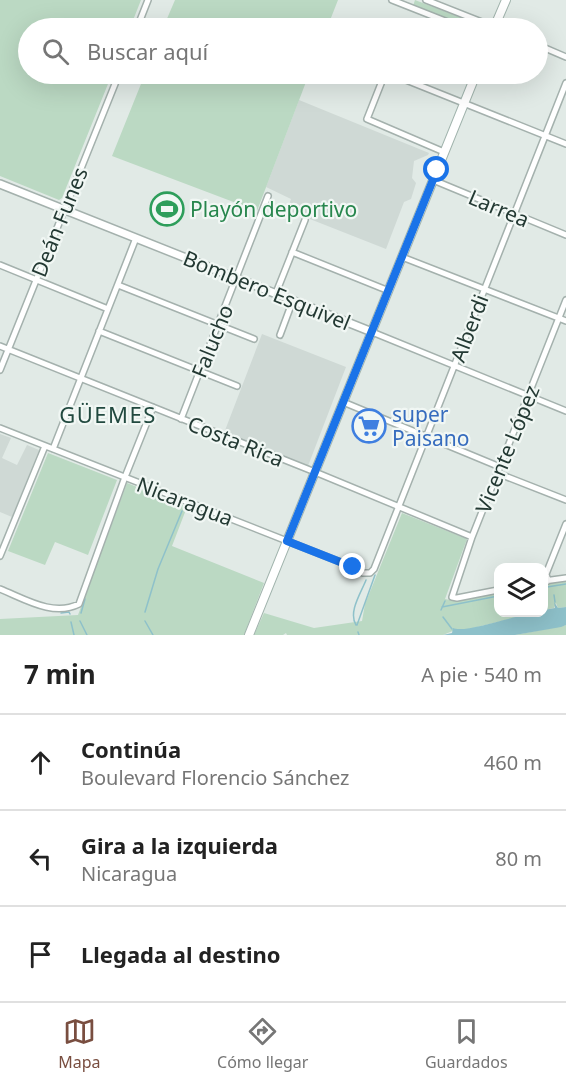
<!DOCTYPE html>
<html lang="es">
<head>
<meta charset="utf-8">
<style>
	body { margin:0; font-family:"Noto Sans",sans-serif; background:#f2f2f2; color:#222 }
	.controls { position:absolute; right:18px; bottom:18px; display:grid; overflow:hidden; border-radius:12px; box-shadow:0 6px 24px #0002 }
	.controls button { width:54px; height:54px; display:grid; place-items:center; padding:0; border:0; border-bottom:2px solid #e0e0e0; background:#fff; color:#222; font:30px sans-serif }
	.stop { position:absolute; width:18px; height:18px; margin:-14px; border:4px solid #1a73e8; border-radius:50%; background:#fff }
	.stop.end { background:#1a73e8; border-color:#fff; box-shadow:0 2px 6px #0008 }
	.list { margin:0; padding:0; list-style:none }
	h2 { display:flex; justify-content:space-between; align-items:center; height:78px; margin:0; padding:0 24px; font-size:26px }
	h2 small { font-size:20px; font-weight:400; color:#767676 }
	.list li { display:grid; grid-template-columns:39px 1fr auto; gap:18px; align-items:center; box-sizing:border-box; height:96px; padding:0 24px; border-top:2px solid #e0e0e0 }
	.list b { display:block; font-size:22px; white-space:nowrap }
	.list p { margin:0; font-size:20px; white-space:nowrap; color:#767676 }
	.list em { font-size:20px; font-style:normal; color:#767676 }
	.icon { flex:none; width:33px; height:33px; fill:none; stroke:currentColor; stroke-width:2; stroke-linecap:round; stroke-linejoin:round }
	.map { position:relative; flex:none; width:566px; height:635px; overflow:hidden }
	.search { position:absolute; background:#fff; box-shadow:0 6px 24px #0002; left:18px; right:18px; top:18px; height:66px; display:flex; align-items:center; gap:15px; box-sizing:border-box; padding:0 21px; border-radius:33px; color:#767676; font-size:22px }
	.sheet { height:366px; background:#fff }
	nav { display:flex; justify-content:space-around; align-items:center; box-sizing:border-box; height:84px; border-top:2px solid #e0e0e0; background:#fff; font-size:16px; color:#767676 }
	nav a { display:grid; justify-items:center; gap:3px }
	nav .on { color:#794e40 }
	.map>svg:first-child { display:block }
	.built { fill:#cfd9d5 }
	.green { fill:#bbd9c3 }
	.water { fill:#8ec1ca }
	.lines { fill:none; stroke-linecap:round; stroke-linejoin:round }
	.stream { stroke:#8ec1ca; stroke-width:1.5 }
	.minor-casing { stroke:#a4b1ad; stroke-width:8 }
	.tertiary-casing { stroke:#a4b1ad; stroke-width:10 }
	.secondary-casing { stroke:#a1b4ad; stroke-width:10 }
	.minor { stroke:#fff; stroke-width:5 }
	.tertiary { stroke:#fff; stroke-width:7 }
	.secondary { stroke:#fff; stroke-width:8 }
	.route { stroke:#1a73e8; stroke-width:8 }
	.labels { text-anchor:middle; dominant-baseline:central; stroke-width:4.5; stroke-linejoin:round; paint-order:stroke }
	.street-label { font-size:21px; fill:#233933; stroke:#f1f7f4 }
	.leisure-label { font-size:21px; fill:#27864d; stroke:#f1f7f4; text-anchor:start }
	.shop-label { font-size:21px; fill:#366cbe; stroke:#f1f7f4; text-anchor:start }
	.neighbourhood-label { font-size:22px; letter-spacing:1.5px; fill:#21493f; stroke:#f1f7f4 }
</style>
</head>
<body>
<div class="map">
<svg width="566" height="635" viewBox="0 0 566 635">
	<rect width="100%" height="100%" fill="#e1eae6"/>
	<!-- built -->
	<path class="built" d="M299 100 429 153 428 155 414 161 412 178 416 183 411 199 404 202 386 249 287 210 291 199 266 187Z
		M262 334 346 367 308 466 224 433Z
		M0 434 11 438 2 458 17 465 27 445 39 450 12 517 0 512Z"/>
	<!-- green -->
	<path class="green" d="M0 0H141L130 28H28V74H112L62 198 59 200 0 176Z
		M175 0H338L327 28H163Z
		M415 0 462 18 464 22 461 25 413 6Z
		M145 74H309L257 211 112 156Z
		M159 194 183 203 175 225 150 216Z
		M48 453 117 480 88 555 55 542 45 565 8 551Z
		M127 483 187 507 172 546 264 583 244 635H0V619L78 615Z
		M402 513 467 539 445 599 454 601 498 593V612L534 613 461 631 455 630 443 635H287L286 633 283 635H254L264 613 314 628 362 621 365 604Z
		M566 581V607L558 608 556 603 554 608 544 610V584Z
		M566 625V635H515Z"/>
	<!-- water -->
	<path class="water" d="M554 602 558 608 566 607V625L561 627 515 635H443L452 633 453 628C466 634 522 612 544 612V610L555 608Z"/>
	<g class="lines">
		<!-- stream -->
		<path class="stream" d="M547 587 566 584
			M554 595 555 602
			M442 607 498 596
			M441 610 445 601
			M145 612 158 569 182 511
			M61 613 69 612 70 614
			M81 613 85 599
			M443 617 452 629
			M80 621 87 635
			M145 621 153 635
			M71 622 74 635
			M356 625C348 612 361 593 366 580
			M357 625 375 575
			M358 632 359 635"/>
		<defs>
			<path id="minor" d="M392 0 463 28
				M426 0 497 28
				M137 28 148 0
				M538 45 566 57
				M388 74 384 76 367 119 444 152
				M391 74 566 144
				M433 180 566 235
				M292 252 389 291
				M402 257 566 321
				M0 265 108 309
				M118 285 254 339
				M276 293 305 220
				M99 331 237 386
				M372 332 566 411
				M280 335 293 300
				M0 346 315 472 472 537
				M0 370 119 74
				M343 402 500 467
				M181 419 268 196
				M0 428 353 567 363 573H370L374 569 566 83
				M53 449 136 238
				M497 473 566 500
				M0 556 45 446
				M544 581 566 578
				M548 581 546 574 566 524
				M0 589C25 599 53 617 79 604L125 477 153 407
				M498 590 457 598 452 597 472 537 566 300"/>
			<path id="tertiary" d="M0 184 372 332"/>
			<path id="secondary" d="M494 28 506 0
				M249 635 476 74"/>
		</defs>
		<!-- minor casing -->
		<use href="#minor" class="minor-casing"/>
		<!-- tertiary casing -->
		<use href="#tertiary" class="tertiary-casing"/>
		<!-- secondary casing -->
		<use href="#secondary" class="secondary-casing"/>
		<!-- minor -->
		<use href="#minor" class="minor"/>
		<!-- tertiary -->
		<use href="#tertiary" class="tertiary"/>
		<!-- secondary -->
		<use href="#secondary" class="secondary"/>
	</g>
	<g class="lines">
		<!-- route -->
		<path class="route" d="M353 567 287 541 437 170"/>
	</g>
	<!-- icons -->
	<defs>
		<symbol id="stadium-ring" viewBox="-11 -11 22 22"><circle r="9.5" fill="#f1f7f4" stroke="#2e9e5b" stroke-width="1.5"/><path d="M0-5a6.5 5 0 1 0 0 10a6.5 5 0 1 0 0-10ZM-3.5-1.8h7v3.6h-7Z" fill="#2e9e5b"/></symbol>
		<symbol id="supermarket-ring" viewBox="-11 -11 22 22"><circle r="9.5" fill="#f1f7f4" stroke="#3f7fe0" stroke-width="1.5"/><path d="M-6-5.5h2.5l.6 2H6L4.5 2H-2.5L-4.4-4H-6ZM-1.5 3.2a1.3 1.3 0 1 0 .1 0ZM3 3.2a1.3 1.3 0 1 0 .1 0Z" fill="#3f7fe0"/></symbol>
	</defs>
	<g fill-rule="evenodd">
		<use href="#stadium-ring" x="148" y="190" width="38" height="38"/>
		<use href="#supermarket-ring" x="350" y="407" width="38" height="38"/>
	</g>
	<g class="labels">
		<!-- street labels -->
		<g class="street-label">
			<text transform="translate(499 208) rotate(23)">Larrea</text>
			<text transform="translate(59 222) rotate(-68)">Deán Funes</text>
			<text transform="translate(267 290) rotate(22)">Bombero Esquivel</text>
			<text transform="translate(469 328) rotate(-69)">Alberdi</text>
			<text transform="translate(212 341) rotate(-68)">Falucho</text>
			<text transform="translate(236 441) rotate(22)">Costa Rica</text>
			<text transform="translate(507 449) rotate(-68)">Vicente López</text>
			<text transform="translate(185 501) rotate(21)">Nicaragua</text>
		</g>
		<!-- leisure labels -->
		<g class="leisure-label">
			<text x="190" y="209">Playón deportivo</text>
		</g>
		<!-- shop labels -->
		<g class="shop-label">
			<text x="392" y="414">super<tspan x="392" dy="24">Paisano</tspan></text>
		</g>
		<!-- neighbourhood labels -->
		<g class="neighbourhood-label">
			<text x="108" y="414">GÜEMES</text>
		</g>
	</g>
</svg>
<div class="controls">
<button><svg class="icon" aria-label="layers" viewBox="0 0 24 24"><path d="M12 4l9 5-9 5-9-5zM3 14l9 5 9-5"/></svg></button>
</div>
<div class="stop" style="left:437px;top:170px"></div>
<div class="stop end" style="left:353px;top:567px"></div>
<div class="search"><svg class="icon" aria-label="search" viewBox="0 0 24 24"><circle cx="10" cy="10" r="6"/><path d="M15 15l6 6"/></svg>Buscar aquí</div>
</div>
<section class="sheet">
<h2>7 min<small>A pie · 540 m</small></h2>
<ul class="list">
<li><svg class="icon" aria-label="ahead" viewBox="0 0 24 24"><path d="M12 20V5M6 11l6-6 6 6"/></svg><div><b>Continúa</b><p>Boulevard Florencio Sánchez</p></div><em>460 m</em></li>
<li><svg class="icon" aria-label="left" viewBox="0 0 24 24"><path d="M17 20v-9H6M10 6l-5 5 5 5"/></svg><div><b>Gira a la izquierda</b><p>Nicaragua</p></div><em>80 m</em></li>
<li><svg class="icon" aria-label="arrive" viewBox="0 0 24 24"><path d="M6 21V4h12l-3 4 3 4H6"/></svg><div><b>Llegada al destino</b></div></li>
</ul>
</section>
<nav>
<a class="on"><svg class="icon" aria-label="map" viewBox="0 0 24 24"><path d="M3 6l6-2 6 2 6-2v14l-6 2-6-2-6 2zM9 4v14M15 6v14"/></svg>Mapa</a>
<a><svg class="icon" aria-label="directions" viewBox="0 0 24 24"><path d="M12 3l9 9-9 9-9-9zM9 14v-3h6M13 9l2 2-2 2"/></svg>Cómo llegar</a>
<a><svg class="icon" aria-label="saved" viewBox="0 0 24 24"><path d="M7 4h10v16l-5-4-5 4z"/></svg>Guardados</a>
</nav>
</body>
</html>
